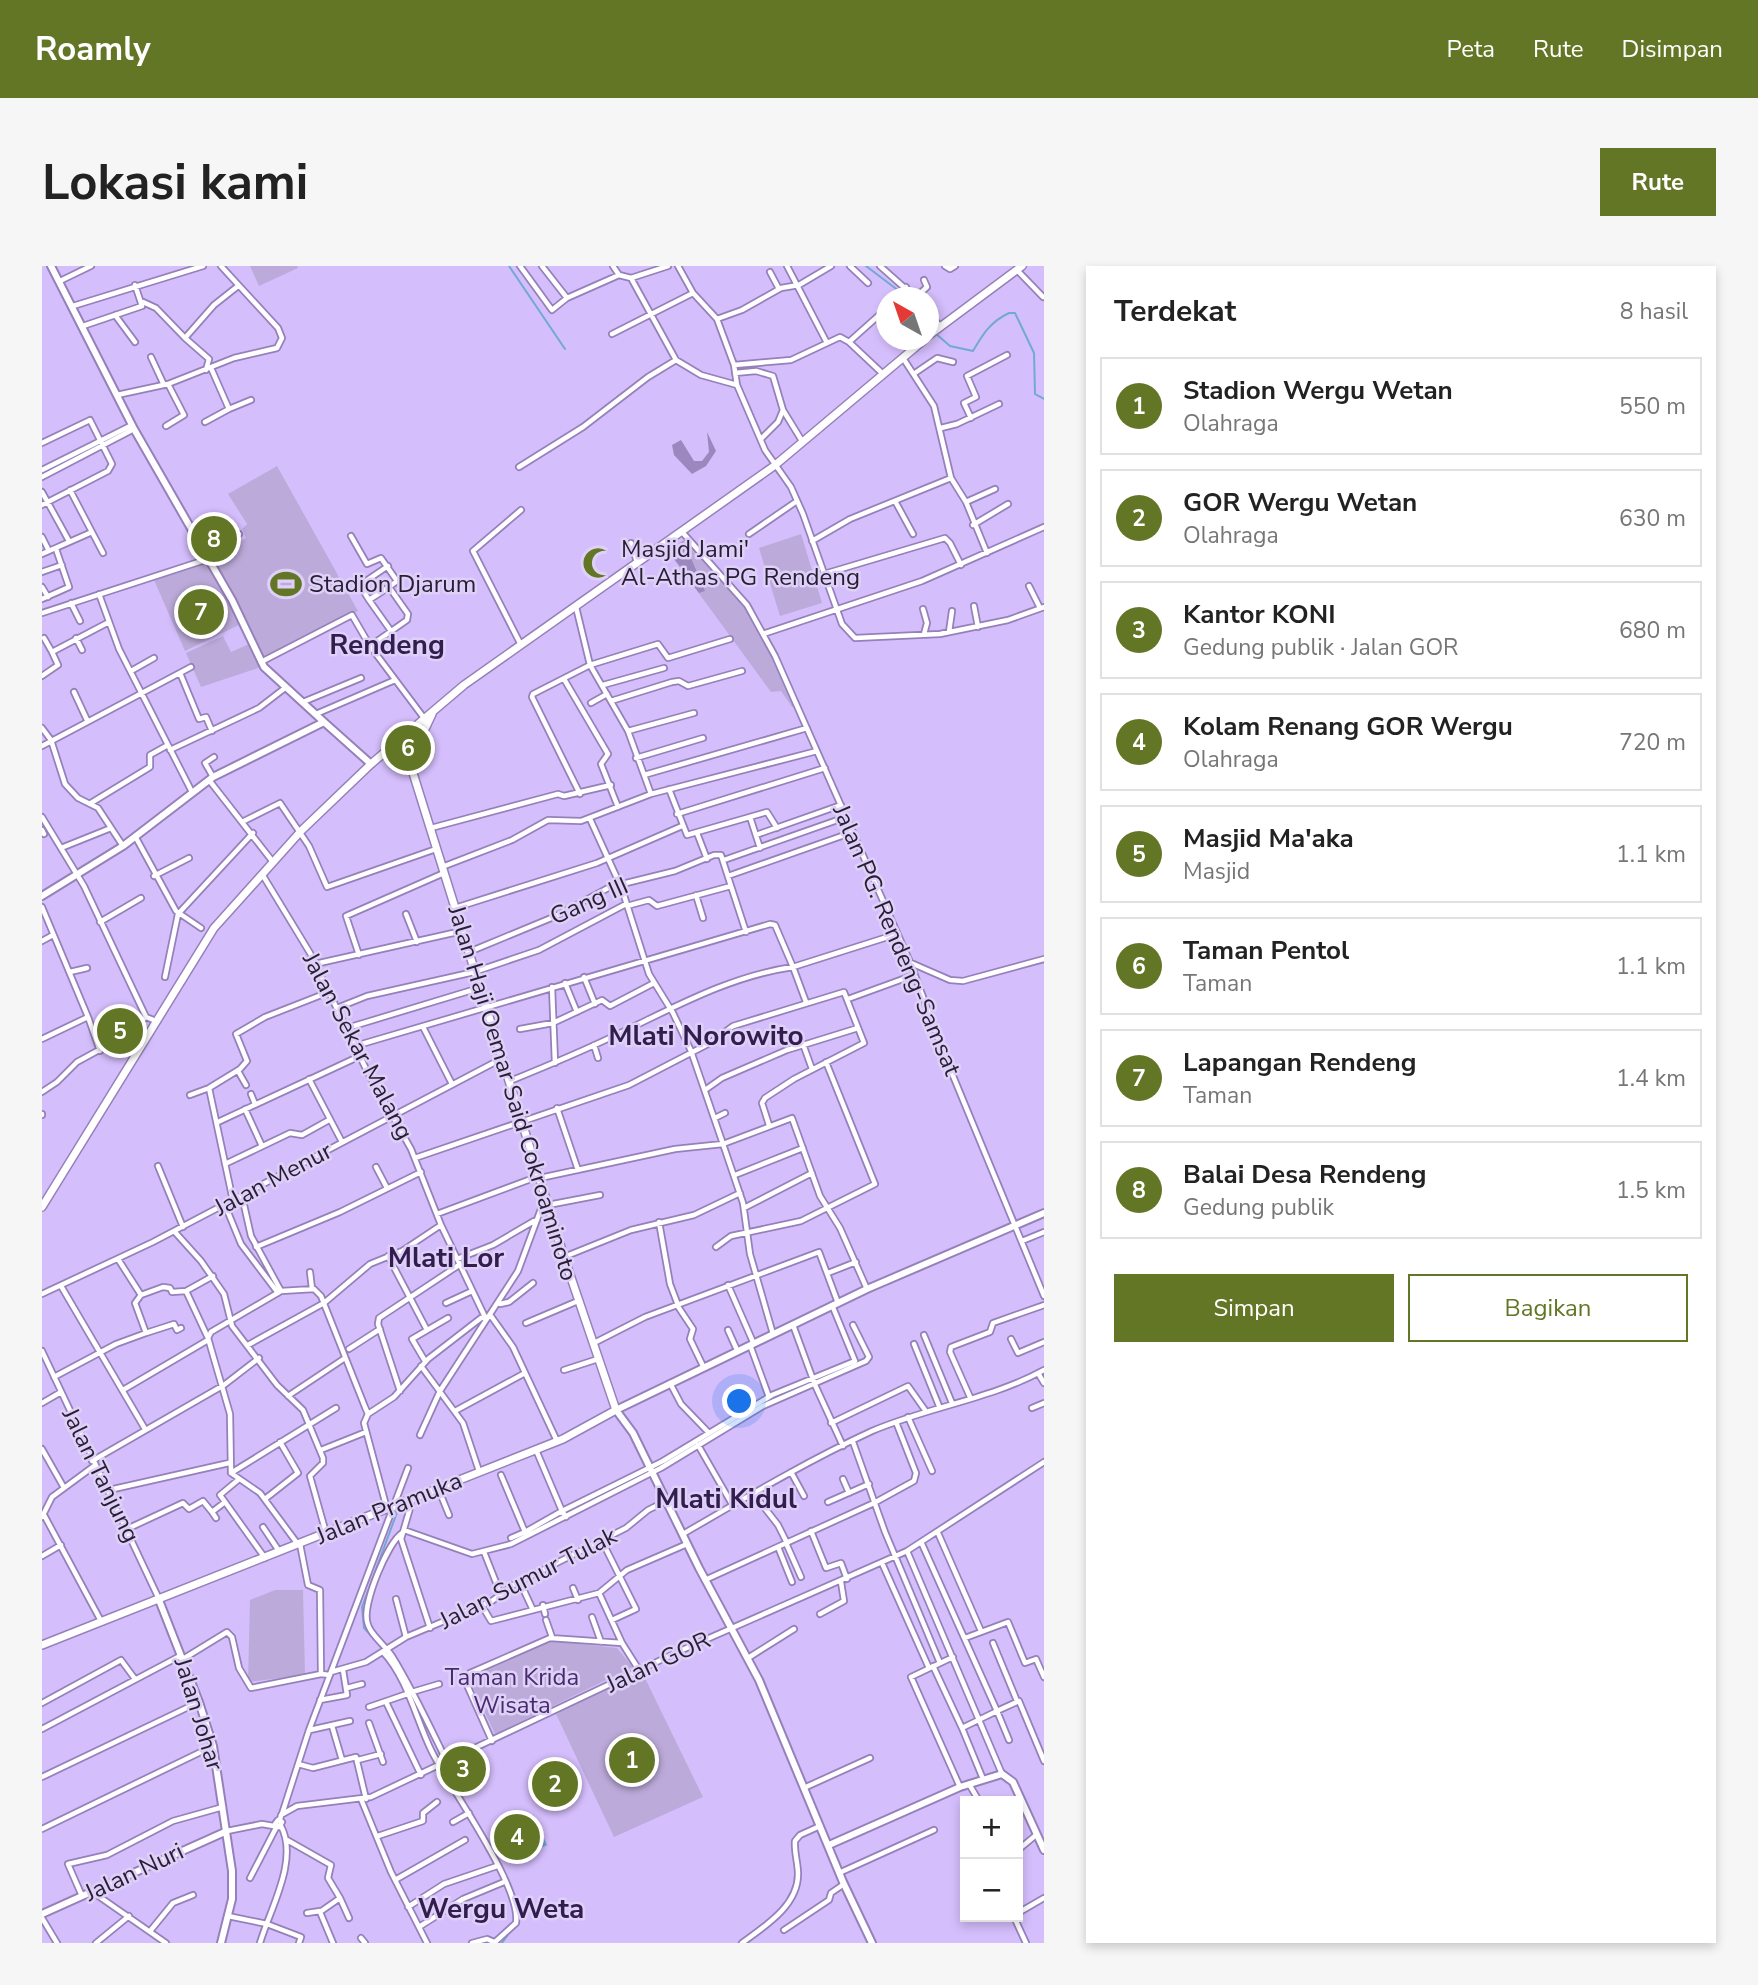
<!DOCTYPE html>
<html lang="id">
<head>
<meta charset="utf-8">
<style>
	body { margin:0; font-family:"Nunito Sans",sans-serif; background:#f6f6f6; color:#222 }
	.controls { position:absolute; right:21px; bottom:21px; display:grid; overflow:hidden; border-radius:0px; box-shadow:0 4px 10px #0003 }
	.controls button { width:63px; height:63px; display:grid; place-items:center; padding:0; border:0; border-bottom:2px solid #e0e0e0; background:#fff; color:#222; font:35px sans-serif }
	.compass { position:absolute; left:834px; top:21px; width:63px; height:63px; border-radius:50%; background:#fff; box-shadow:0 4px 10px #0003; rotate:320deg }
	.you { position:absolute; left:698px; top:1136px; width:24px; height:24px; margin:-18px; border:5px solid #fff; border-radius:50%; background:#1a73e8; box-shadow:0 0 0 10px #1a73e833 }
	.badge { display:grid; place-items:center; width:46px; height:46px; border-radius:50%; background:#637625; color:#fff; font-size:23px; font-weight:700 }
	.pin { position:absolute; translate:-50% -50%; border:4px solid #fff; box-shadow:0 2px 7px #0006 }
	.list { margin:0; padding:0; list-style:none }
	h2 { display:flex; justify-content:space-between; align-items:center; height:91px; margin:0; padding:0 28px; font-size:30px }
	h2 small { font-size:23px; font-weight:400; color:#767676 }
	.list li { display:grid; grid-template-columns:46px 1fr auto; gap:21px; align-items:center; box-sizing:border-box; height:98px; margin:0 14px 14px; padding:0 14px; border:2px solid #e0e0e0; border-radius:0px }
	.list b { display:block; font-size:26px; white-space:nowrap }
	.list p { margin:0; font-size:23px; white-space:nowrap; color:#767676 }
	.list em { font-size:23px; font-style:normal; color:#767676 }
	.actions { display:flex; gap:14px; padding:21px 28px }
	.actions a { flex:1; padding:16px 0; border:2px solid #637625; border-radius:0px; text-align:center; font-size:24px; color:#637625 }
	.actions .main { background:#637625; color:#fff }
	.map { position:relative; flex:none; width:1002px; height:1677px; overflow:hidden; border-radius:0px }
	header { display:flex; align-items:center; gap:42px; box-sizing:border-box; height:98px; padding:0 35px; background:#637625; color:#fff }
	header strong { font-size:33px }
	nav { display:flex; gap:38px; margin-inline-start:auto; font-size:24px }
	.intro { display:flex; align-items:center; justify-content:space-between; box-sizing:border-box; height:168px; padding:0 42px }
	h1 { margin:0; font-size:49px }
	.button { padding:18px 32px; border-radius:0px; background:#637625; color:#fff; font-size:24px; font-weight:700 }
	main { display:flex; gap:42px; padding:0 42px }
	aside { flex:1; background:#fff; border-radius:0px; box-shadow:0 4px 10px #0003 }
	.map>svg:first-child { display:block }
	.green { fill:#bcabda }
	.forest { fill:#9c88be }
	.water { fill:#72a9d2 }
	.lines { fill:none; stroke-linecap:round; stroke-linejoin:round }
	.stream { stroke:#72a9d2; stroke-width:2 }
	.minor-casing { stroke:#9680ba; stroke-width:8 }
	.tertiary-casing { stroke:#9680ba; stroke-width:10 }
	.secondary-casing { stroke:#9680ba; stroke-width:10 }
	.minor { stroke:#fff; stroke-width:4.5 }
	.tertiary { stroke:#fff; stroke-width:6 }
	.secondary { stroke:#fff; stroke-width:7 }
	.labels { text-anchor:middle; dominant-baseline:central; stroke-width:5; stroke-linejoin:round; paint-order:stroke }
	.poi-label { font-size:24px; fill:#271e35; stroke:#ded0f6; text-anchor:start }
	.street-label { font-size:24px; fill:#271e35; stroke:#ded0f6 }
	.park-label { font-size:24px; fill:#482b6e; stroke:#ded0f6 }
	.quarter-label { font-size:28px; font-weight:bold; fill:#331d4f; stroke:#ded0f6 }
</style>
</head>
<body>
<header>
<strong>Roamly</strong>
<nav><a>Peta</a><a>Rute</a><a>Disimpan</a></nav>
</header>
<div class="intro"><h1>Lokasi kami</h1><a class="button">Rute</a></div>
<main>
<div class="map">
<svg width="1002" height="1677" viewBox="0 0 1002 1677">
	<rect width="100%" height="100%" fill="#d5befc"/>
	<!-- green -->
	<path class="green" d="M208 0H255L256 2 217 20Z
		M235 200 316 345 220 393 172 292 204 272 200 263 205 258 186 228Z
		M759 268 780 337 738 350 717 282Z
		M645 272 705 339 756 439 750 441 739 425 729 426 626 285Z
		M164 297 187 333 197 359 143 385 112 314Z
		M181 370 189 386 207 378 219 401 159 421 144 387Z
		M233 1324H261L263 1409 206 1416 208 1334Z
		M511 1375 575 1382 591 1401 453 1468 428 1415 438 1405Z
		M599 1404 661 1531 572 1571 514 1448Z"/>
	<!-- forest -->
	<path class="forest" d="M665 166 674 185 664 200 650 208 632 189 630 179 639 174 652 195H660L667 186Z
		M641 275 645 281 641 287 649 292 663 325 657 327 648 315V308L642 306 626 285Z"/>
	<!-- water -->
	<path class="water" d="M491 1549 505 1579 493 1585 478 1554Z"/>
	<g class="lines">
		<!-- stream -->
		<path class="stream" d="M467 0 523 83
			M824 0 857 25
			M862 28 866 32
			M893 67 908 80 931 85C941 68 948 56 967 47H973L992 87 993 128 1002 133
			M341 1382 322 1362 320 1341 357 1241
			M460 1677 470 1663"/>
		<defs>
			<path id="minor" d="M478 0 510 44 525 32
				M500 0 525 32 577 9 589 12 634 94 659 109 695 119 723 184 749 221 761 248 800 358 813 372 898 368 966 354 1002 341
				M571 0 577 9
				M636 0 651 27 675 53 692 99
				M745 0 784 75
				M808 0 826 17
				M838 0 874 32
				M903 0 908 3 913 0
				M975 4 1001 31
				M728 6 737 23
				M589 12 626 0
				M18 15 49 0
				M874 31 885 21 882 14
				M855 32 864 21
				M101 36 114 42 143 72
				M31 40 161 0
				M886 47 898 60
				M73 49 93 76
				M675 53 700 44 739 22 757 19 789 0
				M41 60 100 40 93 19
				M570 68 651 27
				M807 76 844 43
				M109 91 122 119
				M861 92 892 140 909 212 924 236 945 287
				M169 102 187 143 209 134
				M164 104 167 93 143 72 172 39 196 20
				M693 107 714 105 731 110 741 144 760 175
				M873 107 895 92 911 96
				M695 119 692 99 749 94 798 71 807 76 840 107
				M75 129 126 118 192 92 235 82 240 72 236 62 179 0
				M929 152 922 137 934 131 925 110 965 89
				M163 156 187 143
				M124 160 142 149 126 118
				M899 162 915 158 957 138
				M719 173 736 156 741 144
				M0 177 48 154 70 198 66 205 0 239
				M477 201 541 161 606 111 634 94
				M0 204 90 159
				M0 211 92 163
				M0 226 27 275
				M853 235 871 268
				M924 236 953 223
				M931 259 966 238
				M50 266 61 287
				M641 267 705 339 733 390 868 696 902 788 1002 1030
				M707 268 755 235
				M309 270 325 298 339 292 355 315 347 321
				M0 271 7 285
				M770 275 808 253 909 212
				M589 277 595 296
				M163 287 197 268
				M0 288 50 266 28 224
				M0 306 20 299
				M782 308 903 272 908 277 919 299
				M314 313 327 334 347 321 366 348 365 354 328 380
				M318 319 346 300
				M987 320 998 342
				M0 321 6 331
				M57 328 77 383 150 526
				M0 333 27 321 14 283
				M327 334 349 365
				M29 337 38 355
				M932 340 936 361
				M534 341 548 399 586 465 609 528
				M881 343 885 357 882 368
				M0 347 166 293
				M907 366 910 345
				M721 368 880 315 1002 261
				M2 372 10 386 67 356
				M34 372 40 384
				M478 377 431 285 479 244
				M219 396 310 349 328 380 382 452
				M89 405 112 392
				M138 407 157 453 164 451 170 465
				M0 410 16 399 10 386
				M522 413 566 488 559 498 576 541
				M561 419 622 402
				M32 426 45 454
				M569 435 630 416 637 415 646 420 700 405
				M261 436 319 412
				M549 437 565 428
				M274 448 353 414
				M0 462 9 474 23 518 36 532 56 542 81 580
				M586 465 652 447
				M0 480 149 401
				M128 484 217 442 243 422
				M594 492 661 472
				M602 509 765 462
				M171 511 163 497 172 491
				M167 514 231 596
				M627 523 645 569 725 546 735 562
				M538 528 490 431 491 428 548 399 616 378 626 392 688 373
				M49 537 108 501V489L126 479
				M635 548 783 502
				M0 551 42 620 104 751 114 755
				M708 551 718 582
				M202 555 238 537 267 580 285 621 394 583
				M389 562 516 528 522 530 569 519
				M0 564 2 568
				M655 567 665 593
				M714 569 799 539
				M93 570 134 645 159 662
				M19 582 69 562
				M682 594 804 551
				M400 601 470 574 506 554 539 555 609 528 775 485
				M220 608 268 687 325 805 369 883 399 959 443 1051
				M112 610 147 592
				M686 610 811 566
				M654 629 661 652
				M585 640 607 634 615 640 689 620 704 666
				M0 641 46 751 0 773
				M413 642 555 597 640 560
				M364 648 375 676
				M58 656 99 632
				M0 675 11 669
				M427 686 514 650 568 621 633 605 672 589H679L689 620
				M317 689 304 650 402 607
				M869 697 908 714 921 715 1002 693
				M273 698 420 665
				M28 706 45 702
				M123 711 136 648 211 567
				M542 711 553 738
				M523 717 535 746
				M510 721 513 797
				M806 733 872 709
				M295 742 325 730 432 706 497 684 584 638
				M46 751 58 785
				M381 761 410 818
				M305 762 437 722
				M478 763 511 757 560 734 568 740 612 717
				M761 778 770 803
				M552 779 556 792
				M313 780 728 658 733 659 751 701 855 668
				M196 805 204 819
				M267 813 300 876
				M468 815C505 800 541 785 576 768 633 741 688 710 751 701L764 736
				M167 822 198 803 205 795 194 768 223 751 287 726
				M663 824 680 812 745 784 816 762
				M0 826 15 816 35 796 79 772 104 751
				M209 828 213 838
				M148 829 167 822 191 935
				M515 842 536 904
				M203 843 220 880
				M0 848V849
				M673 852 683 847
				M176 856 318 790
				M373 892 587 819 668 777 691 760 802 726 822 777 752 813 723 832 720 837 727 859
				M183 898 248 867 260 869 287 854
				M116 900 141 961
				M334 901 345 922
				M693 909 761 882
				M498 912 633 883 681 878 649 785 631 747 607 708 580 623 548 553
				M200 930 209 970 239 1025 272 1023 279 1030 323 1141 326 1148 322 1157 345 1243
				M183 939 199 978 236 1027
				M506 939 558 929
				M702 942 770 907
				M395 948 497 910
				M617 956 628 1018 636 1039
				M132 965 159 995 182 1028 190 1060 235 1119 261 1144 281 1192V1197L268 1210 284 1267
				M980 975 1002 966
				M214 981 298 946 379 906
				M674 981 689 970 759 955 833 918 784 796
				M346 990 385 1064
				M522 991 589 964 652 949 698 927
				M76 993 99 1029 121 1021 128 1022 130 1026 144 1025 171 1010
				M415 993 451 979 492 955
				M268 1006 270 1023
				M786 1007 814 996
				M686 1019 711 1076
				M19 1020 103 1163
				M144 1025 166 1072
				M239 1025 169 1066 166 1072 188 1148 189 1207 218 1227 255 1277
				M0 1028 111 976 459 793
				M404 1037 430 1025
				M458 1038 467 1036 491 1017
				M635 1039 651 1063 648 1073 661 1100
				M484 1057 536 1035
				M751 1059 773 1119 801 1180
				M686 1064 695 1084
				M104 1067 132 1058 135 1064 139 1062
				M731 1068 708 988 701 937 681 878 750 852 778 930 798 962 825 1023
				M882 1069 910 1137
				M969 1073 976 1087 1002 1076
				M552 1077 603 1051 777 986 796 1037
				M872 1078 897 1140
				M206 1079 282 1037 328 998 360 985 399 959
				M708 1079 727 1131
				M307 1083 338 1063
				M0 1085 117 1333
				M383 1095 370 1073 406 1052
				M379 1100 421 1157 437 1205
				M522 1104 556 1093
				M996 1107 1002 1117
				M12 1111 74 1078 104 1067 93 1037 99 1029
				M628 1117 639 1138 667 1167
				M81 1124 166 1074
				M358 1125 336 1058 337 1052 417 999
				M246 1130 303 1092
				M928 1131 908 1086 909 1081 948 1066 951 1057 1002 1039
				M0 1137 19 1126
				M990 1142 1002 1137
				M413 1145 483 1107
				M326 1148 352 1131 386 1093 439 1052 449 1050 471 1081 515 1175
				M866 1151 890 1205
				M789 1157 866 1120 883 1144
				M378 1169 398 1125 476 1005 503 932
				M811 1176 843 1266 898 1397
				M656 1179 691 1240
				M0 1183 21 1220
				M279 1184 324 1166
				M494 1184 520 1245 621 1195 730 1129 813 1095 790 1039
				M50 1195 182 1119 217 1092
				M749 1206 762 1230
				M189 1207 294 1142
				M459 1209 483 1266 469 1272
				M801 1213 807 1227
				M196 1214 178 1229 223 1292
				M396 1222 407 1249
				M67 1224 187 1197
				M711 1227 736 1259 745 1277
				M371 1232 359 1273 388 1362
				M223 1233 256 1207 238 1176
				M786 1236 827 1218
				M170 1246 174 1252
				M2 1249 59 1355
				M0 1251 10 1231 52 1200
				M221 1261 237 1285
				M85 1263 141 1237 147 1243 161 1235 170 1246 183 1236
				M362 1264 430 1288 469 1278 619 1202 721 1140 824 1095 827 1091 811 1059
				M769 1265 784 1302 799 1297 805 1313
				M360 1267C345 1278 321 1337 325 1355 327 1368 343 1379 350 1390 371 1424 388 1461 405 1496
				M896 1267 939 1365
				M485 1268 483 1266 520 1245 524 1251
				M641 1268C703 1232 765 1195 830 1165 886 1141 949 1133 1002 1104
				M560 1275 594 1343 570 1354
				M744 1277 759 1311
				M258 1278 266 1319 278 1324 279 1408 288 1409
				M880 1278 955 1445 977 1435 1002 1495
				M736 1281 750 1316
				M865 1285 960 1508
				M442 1286 459 1329
				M0 1290 19 1279
				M840 1297 887 1402
				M663 1314 832 1237 872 1215 874 1207 854 1156
				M478 1316 490 1342
				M531 1322 536 1334
				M557 1327 580 1377
				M354 1333 364 1371
				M439 1338 449 1355 557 1327 585 1304 645 1278
				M501 1339 503 1348
				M778 1348 802 1335 799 1316
				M550 1351 559 1376
				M504 1354 510 1371
				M923 1372 966 1356 983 1397 994 1393 1002 1411
				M951 1377 975 1435
				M341 1386C366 1413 374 1454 390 1486 408 1522 480 1621 474 1657L452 1677
				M911 1391 869 1411 918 1521
				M706 1392 752 1363
				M141 1393 185 1366 190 1371 197 1402 209 1422 279 1408
				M891 1400 920 1462
				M289 1406 324 1396 364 1371 450 1335 471 1319 584 1262 606 1244 624 1235
				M305 1422 320 1418
				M370 1426 397 1418
				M278 1434 305 1429 301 1404
				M344 1436 379 1509
				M0 1437 79 1394 93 1413
				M327 1441 365 1428
				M327 1457 341 1496
				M290 1460 300 1494
				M0 1463 138 1390
				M268 1464 308 1455
				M450 1475 425 1419 428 1407 508 1372 580 1377 597 1404
				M316 1494 339 1488
				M256 1498 271 1502 314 1491 324 1533
				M0 1511 157 1436
				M941 1513 920 1462 955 1445 967 1474
				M927 1518 937 1535
				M764 1521 828 1492
				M319 1533 349 1606 385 1677
				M240 1548 267 1464 366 1202
				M238 1554 239 1549 255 1540 329 1531 640 1384 865 1285 1002 1196
				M411 1556 427 1547
				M0 1563 171 1480
				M185 1565 220 1558 237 1561 240 1556 236 1554 233 1558
				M336 1570 381 1555V1547L395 1536
				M245 1574 289 1599 286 1612 298 1632 278 1646 291 1677
				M976 1584 994 1569
				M797 1607 892 1564
				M208 1612 235 1560
				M353 1614 423 1574
				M52 1627 124 1677
				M40 1630 26 1598 65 1589 131 1555 181 1541
				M298 1632 307 1652
				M366 1641 402 1618 455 1600
				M265 1647 278 1645
				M976 1647 1002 1632
				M186 1650 225 1658 259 1671 257 1677
				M972 1651 984 1677
				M0 1652 15 1677
				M377 1661 421 1633 462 1616
				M109 1664 131 1637 151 1629
				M742 1664 787 1634 789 1627 802 1618
				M319 1672 323 1677
				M54 1677 87 1650
				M218 1677C228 1643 257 1594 239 1560
				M430 1677 445 1673 452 1676
				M700 1677C723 1660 756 1640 756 1608 756 1597 752 1586 753 1575L758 1569 778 1560"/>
			<path id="tertiary" d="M9 0 92 163 190 334 222 401 282 456
				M0 630 81 580 171 511 282 456 329 498
				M117 1334 157 1436 171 1480 190 1605V1633L179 1677
				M787 1579 918 1521 960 1508 971 1516 1002 1584
				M0 1648 185 1565
				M830 1677 801 1616 717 1414 657 1302 591 1167 574 1144 825 1023 1002 947"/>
			<path id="secondary" d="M886 70 980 0
				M352 479 371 507 522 991 574 1144
				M371 506 376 478 390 448
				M0 941 172 662 259 565 329 498 422 419 732 200 882 74
				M0 1379 521 1173 574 1144"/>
		</defs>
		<!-- minor casing -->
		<use href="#minor" class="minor-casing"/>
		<!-- tertiary casing -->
		<use href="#tertiary" class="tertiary-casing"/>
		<!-- secondary casing -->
		<use href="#secondary" class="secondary-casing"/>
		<!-- minor -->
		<use href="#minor" class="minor"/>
		<!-- tertiary -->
		<use href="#tertiary" class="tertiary"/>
		<!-- secondary -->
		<use href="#secondary" class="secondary"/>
	</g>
	<!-- icons -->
	<defs>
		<symbol id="mosque-bare" viewBox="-9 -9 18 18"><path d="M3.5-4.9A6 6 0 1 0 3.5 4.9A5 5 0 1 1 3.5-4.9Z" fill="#637625" stroke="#ded0f6" stroke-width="2.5" paint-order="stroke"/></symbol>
		<symbol id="stadium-bare" viewBox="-9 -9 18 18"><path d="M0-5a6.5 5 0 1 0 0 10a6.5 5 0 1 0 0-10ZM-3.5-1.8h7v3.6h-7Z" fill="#637625" stroke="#ded0f6" stroke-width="2.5" paint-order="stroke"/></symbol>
	</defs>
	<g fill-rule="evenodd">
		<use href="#mosque-bare" x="534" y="275" width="44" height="44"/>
		<use href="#stadium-bare" x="222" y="296" width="44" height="44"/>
	</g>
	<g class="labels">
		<!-- poi labels -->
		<g class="poi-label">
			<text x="579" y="283">Masjid Jami'<tspan x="579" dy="28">Al-Athas PG Rendeng</tspan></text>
			<text x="267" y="318">Stadion Djarum</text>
		</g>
		<!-- street labels -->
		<g class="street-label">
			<text transform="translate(547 635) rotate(-24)">Gang III</text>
			<text transform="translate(855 674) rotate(67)">Jalan PG. Rendeng-Samsat</text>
			<text transform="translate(316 780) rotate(62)">Jalan Sekar Malang</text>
			<text transform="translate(471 827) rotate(73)">Jalan Haji Oemar Said Cokroaminoto</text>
			<text transform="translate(231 913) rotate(-28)">Jalan Menur</text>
			<text transform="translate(59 1209) rotate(64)">Jalan Tanjung</text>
			<text transform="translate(347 1242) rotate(-22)">Jalan Pramuka</text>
			<text transform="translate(486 1312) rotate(-27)">Jalan Sumur Tulak</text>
			<text transform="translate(616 1396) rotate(-25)">Jalan GOR</text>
			<text transform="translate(157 1448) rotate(73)">Jalan Johar</text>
			<text transform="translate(92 1606) rotate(-25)">Jalan Nuri</text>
		</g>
		<!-- park labels -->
		<g class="park-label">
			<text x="470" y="1411">Taman Krida<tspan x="470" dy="28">Wisata</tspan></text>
		</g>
		<!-- quarter labels -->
		<g class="quarter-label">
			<text x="345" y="379">Rendeng</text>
			<text x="664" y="770">Mlati Norowito</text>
			<text x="404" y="992">Mlati Lor</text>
			<text x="684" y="1233">Mlati Kidul</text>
			<text x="459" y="1643">Wergu Weta</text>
		</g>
	</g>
</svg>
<div class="controls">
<button>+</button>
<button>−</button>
</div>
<svg class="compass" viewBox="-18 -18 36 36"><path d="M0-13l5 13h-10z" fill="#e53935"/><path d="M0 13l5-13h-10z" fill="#767676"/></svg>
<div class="you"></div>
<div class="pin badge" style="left:590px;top:1494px">1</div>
<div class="pin badge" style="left:513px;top:1518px">2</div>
<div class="pin badge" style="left:421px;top:1503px">3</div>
<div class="pin badge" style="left:475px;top:1571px">4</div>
<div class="pin badge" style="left:78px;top:765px">5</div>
<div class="pin badge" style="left:366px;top:482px">6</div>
<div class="pin badge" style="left:159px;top:346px">7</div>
<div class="pin badge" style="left:172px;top:273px">8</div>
</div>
<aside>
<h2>Terdekat<small>8 hasil</small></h2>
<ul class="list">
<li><span class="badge">1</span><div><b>Stadion Wergu Wetan</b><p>Olahraga</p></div><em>550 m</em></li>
<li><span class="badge">2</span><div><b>GOR Wergu Wetan</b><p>Olahraga</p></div><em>630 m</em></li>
<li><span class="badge">3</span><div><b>Kantor KONI</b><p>Gedung publik · Jalan GOR</p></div><em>680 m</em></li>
<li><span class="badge">4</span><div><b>Kolam Renang GOR Wergu</b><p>Olahraga</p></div><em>720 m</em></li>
<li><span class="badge">5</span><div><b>Masjid Ma'aka</b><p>Masjid</p></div><em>1.1 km</em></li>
<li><span class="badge">6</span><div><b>Taman Pentol</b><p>Taman</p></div><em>1.1 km</em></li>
<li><span class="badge">7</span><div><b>Lapangan Rendeng</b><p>Taman</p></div><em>1.4 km</em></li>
<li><span class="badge">8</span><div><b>Balai Desa Rendeng</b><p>Gedung publik</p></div><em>1.5 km</em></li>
</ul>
<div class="actions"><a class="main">Simpan</a><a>Bagikan</a></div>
</aside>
</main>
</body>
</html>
